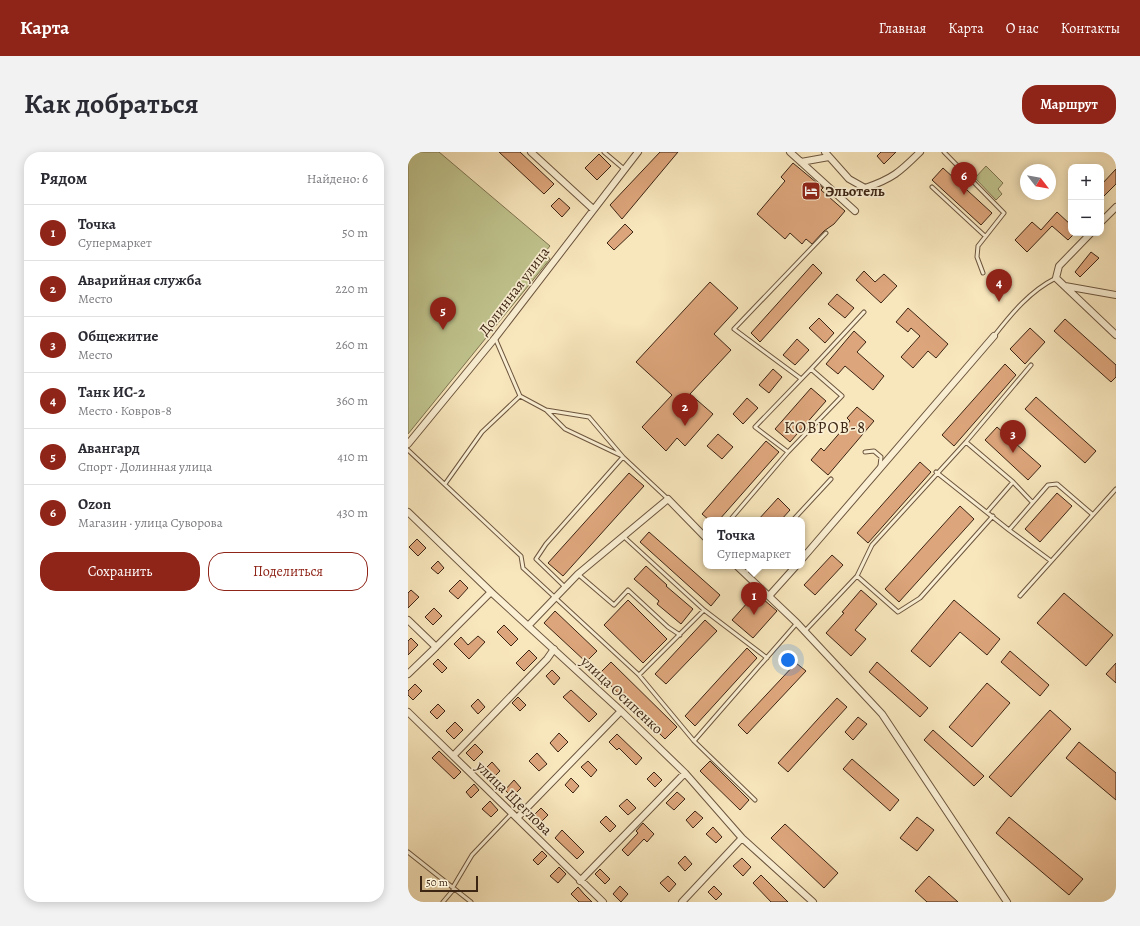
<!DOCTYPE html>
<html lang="ru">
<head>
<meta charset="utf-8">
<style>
	body { margin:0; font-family:Alegreya,serif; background:#f2f2f3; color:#2b2b33 }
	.controls { position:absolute; right:12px; top:12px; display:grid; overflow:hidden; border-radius:8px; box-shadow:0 2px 10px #0003 }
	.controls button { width:36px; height:36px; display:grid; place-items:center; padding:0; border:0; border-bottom:1px solid #e1e1e2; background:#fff; color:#2b2b33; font:20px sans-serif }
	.compass { position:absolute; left:612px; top:12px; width:36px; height:36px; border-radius:50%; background:#fff; box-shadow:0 2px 10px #0003; rotate:121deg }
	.scale { position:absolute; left:12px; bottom:10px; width:58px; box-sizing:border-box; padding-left:4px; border:2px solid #3d2514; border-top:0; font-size:11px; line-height:14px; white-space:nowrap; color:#3d2514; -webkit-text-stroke:3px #faefd3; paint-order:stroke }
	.you { position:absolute; left:380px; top:508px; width:14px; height:14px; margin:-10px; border:3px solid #fff; border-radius:50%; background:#1a73e8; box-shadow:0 0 0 6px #1a73e833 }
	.badge { display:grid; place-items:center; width:26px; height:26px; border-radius:50%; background:#8f2418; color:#fff; font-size:13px; font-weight:700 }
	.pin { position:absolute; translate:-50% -33px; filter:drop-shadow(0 1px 2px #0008) }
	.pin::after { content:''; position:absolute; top:21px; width:14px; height:12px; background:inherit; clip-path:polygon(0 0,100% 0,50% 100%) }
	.popup { position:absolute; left:295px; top:365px; width:102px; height:52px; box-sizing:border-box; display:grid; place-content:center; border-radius:8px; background:#fff; filter:drop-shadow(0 1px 3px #0005); font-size:13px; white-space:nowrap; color:#7c7c81 }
	.popup b { font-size:15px; color:#2b2b33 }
	.popup::after { content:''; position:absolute; left:50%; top:100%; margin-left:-8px; border:8px solid transparent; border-top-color:#fff }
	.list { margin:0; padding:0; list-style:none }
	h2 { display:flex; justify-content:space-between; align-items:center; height:52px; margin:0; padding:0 16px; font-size:17px }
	h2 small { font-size:13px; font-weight:400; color:#7c7c81 }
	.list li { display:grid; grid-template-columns:26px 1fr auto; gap:12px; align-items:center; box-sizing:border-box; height:56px; padding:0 16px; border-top:1px solid #e1e1e2 }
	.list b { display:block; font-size:15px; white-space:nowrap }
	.list p { margin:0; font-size:13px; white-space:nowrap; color:#7c7c81 }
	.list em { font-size:13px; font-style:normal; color:#7c7c81 }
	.actions { display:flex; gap:8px; padding:12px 16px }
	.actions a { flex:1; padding:9px 0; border:1px solid #8f2418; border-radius:16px; text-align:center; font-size:14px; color:#8f2418 }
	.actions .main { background:#8f2418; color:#fff }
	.map { position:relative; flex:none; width:708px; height:750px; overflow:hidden; border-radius:16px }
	header { display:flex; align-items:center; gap:24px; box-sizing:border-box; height:56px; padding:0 20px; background:#8f2418; color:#fff }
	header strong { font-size:19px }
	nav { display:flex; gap:22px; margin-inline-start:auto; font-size:14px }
	.intro { display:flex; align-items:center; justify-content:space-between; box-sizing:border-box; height:96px; padding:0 24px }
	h1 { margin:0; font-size:28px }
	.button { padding:10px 18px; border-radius:16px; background:#8f2418; color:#fff; font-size:14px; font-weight:700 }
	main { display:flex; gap:24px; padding:0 24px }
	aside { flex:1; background:#fff; border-radius:16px; box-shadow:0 2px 10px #0003 }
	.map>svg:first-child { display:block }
	.green { fill:#c0c48e; stroke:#7e7451 }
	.building { fill:#dda57b; stroke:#3d2514 }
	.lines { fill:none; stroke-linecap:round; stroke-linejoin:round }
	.service-casing { stroke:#6c553e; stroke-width:5 }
	.minor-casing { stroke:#6c553e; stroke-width:8 }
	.service { stroke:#faefd3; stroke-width:3 }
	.minor { stroke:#faefd3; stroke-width:6 }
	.labels { text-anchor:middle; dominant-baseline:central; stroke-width:3.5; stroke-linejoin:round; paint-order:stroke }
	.poi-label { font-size:15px; font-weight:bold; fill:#3d2514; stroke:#faefd3; text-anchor:start }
	.street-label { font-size:15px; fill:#3d2514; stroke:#faefd3 }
	.neighbourhood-label { font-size:16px; letter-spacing:1px; fill:#3d2514; stroke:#faefd3 }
</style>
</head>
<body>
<header>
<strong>Карта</strong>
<nav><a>Главная</a><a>Карта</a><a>О нас</a><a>Контакты</a></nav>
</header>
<div class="intro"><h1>Как добраться</h1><a class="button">Маршрут</a></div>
<main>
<aside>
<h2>Рядом<small>Найдено: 6</small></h2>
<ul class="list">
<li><span class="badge">1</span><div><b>Точка</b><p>Супермаркет</p></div><em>50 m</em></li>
<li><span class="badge">2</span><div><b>Аварийная служба</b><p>Место</p></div><em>220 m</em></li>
<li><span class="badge">3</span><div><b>Общежитие</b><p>Место</p></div><em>260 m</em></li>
<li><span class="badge">4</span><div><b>Танк ИС-2</b><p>Место · Ковров-8</p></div><em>360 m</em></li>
<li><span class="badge">5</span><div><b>Авангард</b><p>Спорт · Долинная улица</p></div><em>410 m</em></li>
<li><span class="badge">6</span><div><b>Ozon</b><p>Магазин · улица Суворова</p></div><em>430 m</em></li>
</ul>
<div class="actions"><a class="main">Сохранить</a><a>Поделиться</a></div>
</aside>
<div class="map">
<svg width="708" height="750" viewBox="0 0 708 750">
	<rect width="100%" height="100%" fill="#f8e6bc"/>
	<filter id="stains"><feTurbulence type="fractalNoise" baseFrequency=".005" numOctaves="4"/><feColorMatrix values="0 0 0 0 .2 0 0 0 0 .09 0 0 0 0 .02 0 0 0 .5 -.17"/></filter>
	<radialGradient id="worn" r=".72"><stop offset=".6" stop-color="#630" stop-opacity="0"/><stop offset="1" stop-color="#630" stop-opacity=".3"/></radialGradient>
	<!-- green -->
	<path class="green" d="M0 0H31L142 94 137 100 142 107 0 282Z
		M578 14 595 31 590 37 594 42 588 48 567 26Z"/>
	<!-- building -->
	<path class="building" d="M91 0H112L146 32 136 42Z
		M252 0H270L214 67 202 53Z
		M473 0H488L476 12 469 4Z
		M191 2 203 14 189 28 177 16Z
		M385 11 415 36 413 38 437 59 426 72 416 79 404 92 398 87 394 92 382 81 377 87 349 62 377 29 373 25Z
		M535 16 584 61 573 73 524 28Z
		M708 17V32L693 47V33Z
		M151 46 162 56 154 65 143 54Z
		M649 60 663 73V81H667L660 88 644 74 619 100 607 88 624 70 633 78Z
		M217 72 225 80 206 98 199 91Z
		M683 100 691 106 672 125 667 120Z
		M405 112 414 121 352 190 343 181Z
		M456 119 467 130 476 122 489 134 473 151 448 128Z
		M302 130 330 156 306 182 323 198 282 242 305 262 277 294 269 286 258 299 234 275 264 243 228 210Z
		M429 142 446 156 437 166 420 152Z
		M500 156 540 192 528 206 520 199 505 216 493 205 512 184 503 176 500 180 488 170Z
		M411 166 426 181 417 191 401 176Z
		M657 167 708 213V225L703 230 646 179Z
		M622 176 637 190 617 212 602 197Z
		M446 179 458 190 449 200 476 224 465 238 437 214 430 222 418 212Z
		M389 187 401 198 387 213 375 203Z
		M597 212 608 223 546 294 534 283Z
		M365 217 374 225 361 241 351 233Z
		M403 236 418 249 382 290 367 277Z
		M628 245 688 299 677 311 617 257Z
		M339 246 350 256 335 272 325 262Z
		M449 255 466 269 420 323 403 308 413 296 416 299 442 269 439 266Z
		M589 275 633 314 620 328 577 288Z
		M310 282 325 295 314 307 299 294Z
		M358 289 371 300 311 368H301L294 362Z
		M512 310 523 320 460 391 449 381Z
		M221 321 236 334 155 424 140 411Z
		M649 341 664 354 632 390 617 377Z
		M370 346 382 358 373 368H350Z
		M552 354 566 367 491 450 477 437Z
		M241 380 312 443 303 454 232 390Z
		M9 387 18 396 10 404 1 395Z
		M424 403 435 413 407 443 396 433Z
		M30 409 36 416 30 422 23 416Z
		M238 414 259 433 258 434 285 457 273 472 249 452 251 449 226 427Z
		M52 428 60 436 50 447 41 439Z
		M3 438 11 445 0 456V441Z
		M453 438 469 452 447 478 458 487 443 504 418 481 436 461 434 460Z
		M348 441 369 459 345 486 324 468Z
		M656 441 705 483 678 514 629 471Z
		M220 448 259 487 235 511 196 473Z
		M546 448 592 487 579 503 552 480 522 515 503 499Z
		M26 456 34 464 25 473 17 465Z
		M147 459 189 499 178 510 136 471Z
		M297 468 309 479 258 532 247 522Z
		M96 473 110 487 103 494 89 480Z
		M70 484 77 490 61 507 46 492 53 485 60 493Z
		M3 486 10 493 0 503V489Z
		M339 496 349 506 287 574 277 564Z
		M121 498 129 506 116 519 108 511Z
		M602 499 641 533 632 544 593 510Z
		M30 507 39 516 34 521 25 512Z
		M203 510 269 575 257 587 191 522Z
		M469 510 520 556 512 565 461 520Z
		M388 511 398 519 339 582 330 573Z
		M708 511V531L698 522Z
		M144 518 152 526 146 533 138 524Z
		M579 531 602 551 564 595 541 575Z
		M7 532 14 539 5 548 0 543V539Z
		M163 538 189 562 181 570 155 545Z
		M110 545 118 553 112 559 104 551Z
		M429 546 439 555 380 620 370 611Z
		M70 547 77 555 70 562 63 554Z
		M30 552 37 559 29 567 22 560Z
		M642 558 663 577 603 645 581 625Z
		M450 565 459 572 445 588 437 580Z
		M47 570 55 578 46 587 38 579Z
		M525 578 576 624 566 634 516 588Z
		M151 581 160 590 150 600 142 591Z
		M209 582 234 606 228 613 211 596 209 598 201 590Z
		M671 590 708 621V648L658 606Z
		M67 592 75 600 66 609 58 601Z
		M31 599 53 620 46 627 24 606Z
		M129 601 139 612 131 619 121 609Z
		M444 607 491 648 482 659 435 617Z
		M180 609 189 618 183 625 173 615Z
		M302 609 341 648 332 658 292 619Z
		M84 610 92 619 84 627 76 618Z
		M246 620 254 628 247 635 239 627Z
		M163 626 171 634 165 641 157 633Z
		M106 628 113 636 104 645 97 638Z
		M66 632 71 638 63 646 58 640Z
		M269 640 277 647 266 658 258 651Z
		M219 647 228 656 220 663 211 654Z
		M82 649 90 658 83 665 74 657Z
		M133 656 140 663 131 672 124 665Z
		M287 659 295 666 285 676 278 668Z
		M198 664 208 674 202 680 192 670Z
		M509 665 526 678 509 699 492 686Z
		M601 665 675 727 661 743 588 681Z
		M235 671 246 682 239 690 236 687 220 704 214 698 230 681 228 679Z
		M377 672 430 721 416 736 363 686Z
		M305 675 314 685 308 691 298 682Z
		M154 678 176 700 169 707 147 686Z
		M134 699 139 704 130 713 125 708Z
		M277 704 284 712 277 719 270 711Z
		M334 706 343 715 335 724 325 714Z
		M151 715 158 722 150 731 142 724Z
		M192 717 202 727 197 732 187 722Z
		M353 723 380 750H363L345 731Z
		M260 724 268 732 261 740 252 731Z
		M521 724 550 750H519L507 739Z
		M212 734 220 742 213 750 205 742Z
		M306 734 314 742 308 748 300 740Z
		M170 735 176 742 184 750H171L163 742Z"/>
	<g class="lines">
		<defs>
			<path id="service" d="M196 0 216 17
				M536 0 596 61 570 94 569 105 575 121
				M524 35 577 84
				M586 184C604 161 622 139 648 126
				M87 186 112 244 138 258 181 265 215 305
				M403 217 456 160
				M392 226 326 177 418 81
				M138 258 157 277 214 304
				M558 290 605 330 624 350
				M0 298 113 404 115 416 231 523 286 589 347 648
				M457 300 466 299 473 305 472 314
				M528 320 601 378
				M37 332 74 280 112 244
				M579 360 605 330
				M322 368 380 300 347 275 403 217 434 244 380 300
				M385 368 423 327
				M215 384 296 458 359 506
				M643 409 601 378 640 333 649 332 684 362
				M337 421 344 414
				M171 423 206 453 220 438 260 475 272 483
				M449 424 490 460 512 446 585 364
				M157 435 128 407 138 392 215 305 260 347
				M612 444 708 337
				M396 480 449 424 464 393 558 290 623 213
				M231 523 296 458
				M286 589 389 471
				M0 700 63 750
				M45 735 64 703 104 661
				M35 750 46 737"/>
			<path id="minor" d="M123 0 185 57
				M382 0 447 59
				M417 0 441 27 457 36C484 27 492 20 512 0
				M393 10 421 5
				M693 70 708 55
				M683 81 651 114 648 126 708 183
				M657 134 708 143
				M0 292 87 186 230 0
				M0 360 83 440 213 559 277 621 334 686 405 750
				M394 407 586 184
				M329 414 389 471 474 562 599 750
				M361 444 388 414
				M0 468 28 495 0 522
				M120 474 170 422 260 347 298 386
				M28 495 83 440
				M0 560 195 750
				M45 604 139 507 146 497
				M109 666 213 559
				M172 729 277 621
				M274 750 334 686"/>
		</defs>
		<!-- service casing -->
		<use href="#service" class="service-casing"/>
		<!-- minor casing -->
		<use href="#minor" class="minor-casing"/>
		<!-- service -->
		<use href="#service" class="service"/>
		<!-- minor -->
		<use href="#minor" class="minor"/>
	</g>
	<!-- icons -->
	<defs>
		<symbol id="hotel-square" viewBox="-11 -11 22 22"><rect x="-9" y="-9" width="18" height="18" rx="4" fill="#8f2418" stroke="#faefd3"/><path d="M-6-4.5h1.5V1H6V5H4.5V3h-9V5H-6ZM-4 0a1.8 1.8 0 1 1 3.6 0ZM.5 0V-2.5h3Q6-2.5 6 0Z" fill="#fff"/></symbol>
	</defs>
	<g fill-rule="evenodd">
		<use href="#hotel-square" x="392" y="28" width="22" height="22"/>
	</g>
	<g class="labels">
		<!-- poi labels -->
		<g class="poi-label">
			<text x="417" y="39">Эльотель</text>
		</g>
		<!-- street labels -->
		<g class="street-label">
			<text transform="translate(106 139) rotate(-53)">Долинная улица</text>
			<text transform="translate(214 543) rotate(43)">улица Осипенко</text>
			<text transform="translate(106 646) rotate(44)">улица Щеглова</text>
		</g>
		<!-- neighbourhood labels -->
		<g class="neighbourhood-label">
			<text x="417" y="276">КОВРОВ-8</text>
		</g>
	</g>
	<rect width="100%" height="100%" filter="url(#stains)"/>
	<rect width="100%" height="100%" fill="url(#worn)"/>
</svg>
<div class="controls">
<button>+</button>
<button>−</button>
</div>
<svg class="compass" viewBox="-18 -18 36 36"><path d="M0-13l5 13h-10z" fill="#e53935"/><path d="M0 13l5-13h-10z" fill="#7c7c81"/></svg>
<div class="scale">50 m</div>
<div class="you"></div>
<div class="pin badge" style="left:346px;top:463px">1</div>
<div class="popup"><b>Точка</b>Супермаркет</div>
<div class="pin badge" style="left:277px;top:274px">2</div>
<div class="pin badge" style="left:605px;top:301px">3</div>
<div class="pin badge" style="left:591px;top:150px">4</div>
<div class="pin badge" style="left:35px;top:178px">5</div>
<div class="pin badge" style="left:556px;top:43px">6</div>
</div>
</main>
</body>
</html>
